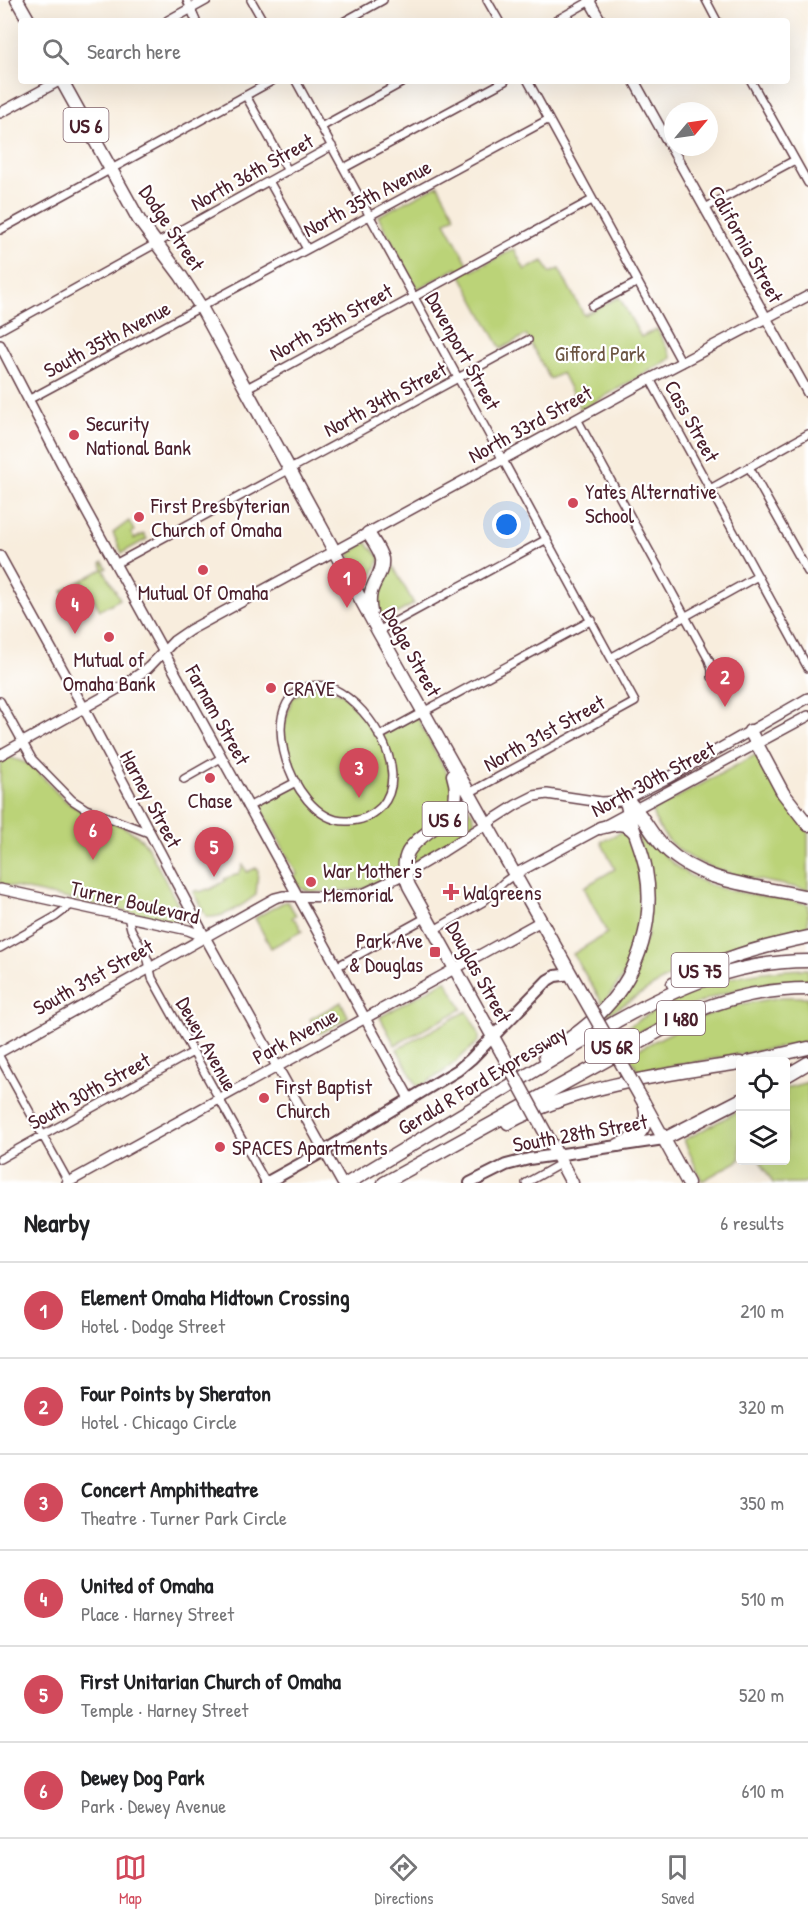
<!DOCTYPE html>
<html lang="en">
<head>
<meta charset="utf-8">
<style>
	body { margin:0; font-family:"Patrick Hand",sans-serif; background:#f2f2f2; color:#202124 }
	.controls { position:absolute; right:18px; bottom:18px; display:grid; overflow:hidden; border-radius:6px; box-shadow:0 6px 24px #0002 }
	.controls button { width:54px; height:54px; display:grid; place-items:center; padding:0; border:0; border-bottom:2px solid #e0e0e0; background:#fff; color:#202124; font:30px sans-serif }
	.compass { position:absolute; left:664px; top:102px; width:54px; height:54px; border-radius:50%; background:#fff; box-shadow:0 6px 24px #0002; rotate:61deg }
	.you { position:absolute; left:507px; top:525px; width:21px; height:21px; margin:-15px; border:4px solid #fff; border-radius:50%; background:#1a73e8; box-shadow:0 0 0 9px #1a73e833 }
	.badge { display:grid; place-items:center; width:39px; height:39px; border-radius:50%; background:#d1495b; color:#fff; font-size:20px; font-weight:700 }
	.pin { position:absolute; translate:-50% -50px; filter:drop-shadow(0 2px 3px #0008) }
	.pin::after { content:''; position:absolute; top:32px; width:21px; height:18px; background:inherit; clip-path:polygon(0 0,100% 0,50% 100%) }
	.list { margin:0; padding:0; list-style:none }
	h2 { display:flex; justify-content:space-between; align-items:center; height:78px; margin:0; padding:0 24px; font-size:26px }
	h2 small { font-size:20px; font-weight:400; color:#757577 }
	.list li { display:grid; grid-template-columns:39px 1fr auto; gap:18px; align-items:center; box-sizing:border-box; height:96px; padding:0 24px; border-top:2px solid #e0e0e0 }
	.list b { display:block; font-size:22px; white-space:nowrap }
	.list p { margin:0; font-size:20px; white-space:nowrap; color:#757577 }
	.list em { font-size:20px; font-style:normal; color:#757577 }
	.icon { flex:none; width:33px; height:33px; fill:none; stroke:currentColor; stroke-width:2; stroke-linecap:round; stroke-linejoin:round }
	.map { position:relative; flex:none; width:808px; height:1183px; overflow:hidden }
	.search { position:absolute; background:#fff; box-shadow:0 6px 24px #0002; left:18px; right:18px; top:18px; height:66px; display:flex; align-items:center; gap:15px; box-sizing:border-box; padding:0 21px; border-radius:6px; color:#757577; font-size:22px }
	.sheet { height:654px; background:#fff }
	nav { display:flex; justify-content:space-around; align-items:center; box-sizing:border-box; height:84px; border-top:2px solid #e0e0e0; background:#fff; font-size:16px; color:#757577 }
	nav a { display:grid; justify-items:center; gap:3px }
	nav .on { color:#d1495b }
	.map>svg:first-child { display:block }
	.green { fill:#bbd378; stroke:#827952; stroke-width:1.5 }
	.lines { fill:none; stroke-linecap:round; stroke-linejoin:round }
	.street-casing { stroke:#643e46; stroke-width:10 }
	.secondary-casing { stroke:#643e46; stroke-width:12 }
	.primary-casing { stroke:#643e46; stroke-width:14 }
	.highway-casing { stroke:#643e46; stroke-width:15 }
	.street { stroke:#fff; stroke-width:7 }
	.secondary { stroke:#fff; stroke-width:9 }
	.primary { stroke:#fff; stroke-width:10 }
	.highway { stroke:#fff; stroke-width:12 }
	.highway-bridge-casing { stroke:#643e46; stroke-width:15; stroke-linecap:butt }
	.highway-bridge { stroke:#fff; stroke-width:12 }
	.poi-dot { fill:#d1495b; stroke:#fff; stroke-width:2 }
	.labels { text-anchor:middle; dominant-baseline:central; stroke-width:4.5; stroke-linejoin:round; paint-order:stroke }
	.shield { fill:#fff; stroke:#80626b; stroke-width:1.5 }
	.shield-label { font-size:20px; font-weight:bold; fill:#4a1f2b }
	.street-label { font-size:21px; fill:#4a1f2b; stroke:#fff }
	.park-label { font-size:21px; fill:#6c5542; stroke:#fff }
	.poi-label { font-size:21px; fill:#4a1f2b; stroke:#fff; text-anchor:start }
</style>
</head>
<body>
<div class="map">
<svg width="808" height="1183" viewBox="0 0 808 1183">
	<rect width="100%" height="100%" fill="#fff"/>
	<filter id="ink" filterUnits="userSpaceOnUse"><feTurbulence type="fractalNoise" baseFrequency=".0167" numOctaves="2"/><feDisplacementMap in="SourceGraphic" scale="12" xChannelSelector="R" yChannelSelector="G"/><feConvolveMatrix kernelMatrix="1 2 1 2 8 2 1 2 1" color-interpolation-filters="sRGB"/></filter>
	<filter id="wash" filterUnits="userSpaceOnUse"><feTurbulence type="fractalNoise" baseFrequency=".008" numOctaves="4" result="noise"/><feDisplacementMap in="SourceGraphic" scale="24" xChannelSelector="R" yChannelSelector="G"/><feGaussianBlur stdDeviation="1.35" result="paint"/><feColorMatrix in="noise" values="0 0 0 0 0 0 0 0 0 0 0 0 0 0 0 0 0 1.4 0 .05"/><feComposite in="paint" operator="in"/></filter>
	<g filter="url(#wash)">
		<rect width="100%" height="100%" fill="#f8eddd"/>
		<!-- green -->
		<path class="green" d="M438 185 455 216 445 222 472 271 514 249 525 270 543 261 550 273 559 269 584 315 619 297 641 337 657 329 672 358 581 410 562 373 550 379 526 335 501 349 457 268 417 289 378 216Z
			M129 521 134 531 131 533 134 539 144 534 147 539 122 553 113 533Z
			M377 537 414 604 387 619C368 610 380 590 381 575 383 564 379 549 377 537Z
			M365 543H367L380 558 367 588 349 554Z
			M103 562 107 568 104 570 120 599 100 610 84 582 63 593 62 591 103 569 101 564Z
			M316 686 343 694 379 736 416 716 464 805C470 808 476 818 474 824L427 855 363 889 330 892H313L300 888 292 877 297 874 258 802 296 782 281 738 292 698Z
			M757 754 808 828V890C755 877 670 874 652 811Z
			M9 757 29 764 34 767C47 781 61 801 78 809 102 821 130 823 147 846L185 918 178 923 0 884V762Z
			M641 827C652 842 664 857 679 868 714 896 766 894 808 904V929C775 937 741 945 709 957 673 971 641 995 608 1014L606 1012 648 935 638 828Z
			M621 832 629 833C632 841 637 850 639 859 647 891 644 931 631 961 625 976 612 991 603 1004L573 954 607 933 584 887 615 869 601 842Z
			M243 865 247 872 256 868 258 871 256 895C245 904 220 921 206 916L193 892 198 890 199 892 208 889 209 890 225 881 224 879C236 874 238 878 243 865Z
			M284 902H288L296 915 292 917 293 919 296 920 302 931 271 948 255 918Z
			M808 969V981C736 979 684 1008 622 1041L617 1033C646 1016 676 996 707 985 740 973 774 970 808 969Z
			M446 980 462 1009 395 1045 380 1017Z
			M782 997H808V1040L798 1044 639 1072 629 1054 702 1017 737 1005Z
			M341 1002 348 1016V1018L321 1033 318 1032 310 1019Z
			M467 1011 479 1034V1041L446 1070 421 1086H417L397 1049Z
			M808 1082V1181L803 1183H773L760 1161 786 1160V1088Z
			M740 1110V1160L702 1181 684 1140Z"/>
	</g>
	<g filter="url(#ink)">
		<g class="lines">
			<defs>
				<path id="street" d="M187 0 196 21
					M251 0 263 21
					M487 0 499 21
					M706 0 717 21
					M345 21 383 0
					M555 21 592 0
					M296 81 635 702 469 793
					M528 81 682 363
					M751 81 808 183
					M246 96 288 171
					M321 127 405 81
					M344 168 505 81
					M269 181 307 249
					M705 208 795 160
					M0 230 272 81
					M592 306 638 282
					M0 330 332 146
					M650 379 808 668
					M245 389 592 200
					M28 400 549 119
					M577 419 709 660 712 670V677
					M749 467 808 572
					M710 489 808 434
					M115 564 528 340
					M378 631 547 539
					M612 657 758 576
					M326 686C365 697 414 770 381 807 372 816 361 821 348 821 287 824 245 677 326 686Z
					M0 701 32 759 72 800 86 809 149 833
					M379 736 592 620
					M184 779 221 758
					M248 807 296 782
					M128 917 131 929 148 960 152 978 266 1183
					M434 930 483 902 504 882 515 874
					M0 948 55 917 71 905
					M336 967 427 917
					M0 1058 69 1183
					M0 1159 193 1052
					M526 1183 562 1163"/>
				<path id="secondary" d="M589 0 601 21
					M168 21 206 0
					M634 81 808 393
					M0 113 59 81
					M0 345 84 507 410 1100
					M0 556 86 712 205 937 342 1183
					M124 685 148 668 174 641 190 630 650 379 808 296
					M0 755 121 687
					M515 874 808 716
					M0 889 188 930 205 937
					M0 1052 275 898 283 896 343 897 365 893 405 874 444 851 516 805 534 796 547 794 601 802 622 801 668 778 808 698
					M67 1183 541 921"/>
				<path id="primary" d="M266 1183 324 1151 458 1070 471 1059 548 980 555 976 571 974
					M470 1183 506 1165 529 1159 664 1139"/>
				<path id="highway" d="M17 0 29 21
					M62 81 139 220 181 276 201 307 378 631 579 989
					M368 533C373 541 380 550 382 559 384 578 365 584 371 612
					M750 731 783 793 808 825
					M453 775C473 838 384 825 409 886L502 1053
					M627 800C643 814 650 834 665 848 703 885 759 885 808 897
					M600 828C614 824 625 820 635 833
					M673 984C715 959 761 947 808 937
					M545 1056C566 1041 589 1026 606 1007 640 971 655 919 646 870 642 846 629 824 626 799
					M748 1062 808 1048
					M786 1076 808 1063
					M644 1103 688 1183
					M508 1123C580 1085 661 1075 740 1063
					M546 1134 572 1183
					M664 1139 740 1100
					M618 1145C636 1138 650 1130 645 1108
					M348 1183 617 1021C678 987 737 961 808 961
					M384 1183 692 1013C729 997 767 989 808 989"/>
			</defs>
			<!-- street casing -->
			<use href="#street" class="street-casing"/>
			<!-- secondary casing -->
			<use href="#secondary" class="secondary-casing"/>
			<!-- primary casing -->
			<use href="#primary" class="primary-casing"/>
			<!-- highway casing -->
			<use href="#highway" class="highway-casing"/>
			<!-- street -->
			<use href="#street" class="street"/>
			<!-- secondary -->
			<use href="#secondary" class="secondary"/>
			<!-- primary -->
			<use href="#primary" class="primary"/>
			<!-- highway -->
			<use href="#highway" class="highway"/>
			<defs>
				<path id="highway-bridge" d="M579 989 644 1103
					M502 1053 546 1134"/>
			</defs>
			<!-- highway-bridge casing -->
			<use href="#highway-bridge" class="highway-bridge-casing"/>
			<!-- highway-bridge -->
			<use href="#highway-bridge" class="highway-bridge"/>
		</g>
	</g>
	<!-- markers -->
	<g class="poi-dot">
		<circle cx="74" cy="435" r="6"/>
		<circle cx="573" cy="503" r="6"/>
		<circle cx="139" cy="517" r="6"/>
		<circle cx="203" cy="570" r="6"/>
		<circle cx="109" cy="637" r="6"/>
		<circle cx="271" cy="688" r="6"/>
		<circle cx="210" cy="778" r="6"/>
		<circle cx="311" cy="882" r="6"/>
		<path d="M448 883h6v6h6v6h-6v6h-6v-6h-6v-6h6z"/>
		<rect x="429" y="946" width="12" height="12" rx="3"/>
		<circle cx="264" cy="1098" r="6"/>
		<circle cx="220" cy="1147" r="6"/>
	</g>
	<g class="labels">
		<!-- shield labels -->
		<g class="shield">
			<rect x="63.5" y="108" width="45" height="34" rx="4.5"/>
			<rect x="422.5" y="802" width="45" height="34" rx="4.5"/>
			<rect x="671.5" y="953" width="57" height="34" rx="4.5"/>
			<rect x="657" y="1001" width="48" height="34" rx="4.5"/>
			<rect x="585" y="1029" width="54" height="34" rx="4.5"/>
		</g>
		<g class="shield-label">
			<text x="86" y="125">US 6</text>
			<text x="445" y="819">US 6</text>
			<text x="700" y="970">US 75</text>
			<text x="681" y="1018">I 480</text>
			<text x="612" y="1046">US 6R</text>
		</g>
		<!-- street labels -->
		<g class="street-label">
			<text transform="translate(252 172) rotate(-29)">North 36th Street</text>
			<text transform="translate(367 198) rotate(-28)">North 35th Avenue</text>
			<text transform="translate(172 228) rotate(56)">Dodge Street</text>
			<text transform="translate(746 244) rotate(61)">California Street</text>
			<text transform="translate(331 322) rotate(-29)">North 35th Street</text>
			<text transform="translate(107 339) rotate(-28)">South 35th Avenue</text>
			<text transform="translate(463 351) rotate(61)">Davenport Street</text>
			<text transform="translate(385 399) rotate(-28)">North 34th Street</text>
			<text transform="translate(692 421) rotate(61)">Cass Street</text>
			<text transform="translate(530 424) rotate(-29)">North 33rd Street</text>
			<text transform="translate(412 652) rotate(61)">Dodge Street</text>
			<text transform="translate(218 715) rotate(61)">Farnam Street</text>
			<text transform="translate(544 733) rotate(-29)">North 31st Street</text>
			<text transform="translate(653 779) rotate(-28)">North 30th Street</text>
			<text transform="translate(151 799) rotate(62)">Harney Street</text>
			<text transform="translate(135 902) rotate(13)">Turner Boulevard</text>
			<text transform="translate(479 972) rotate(61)">Douglas Street</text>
			<text transform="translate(93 977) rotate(-29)">South 31st Street</text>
			<text transform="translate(295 1036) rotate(-29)">Park Avenue</text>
			<text transform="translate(207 1044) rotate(61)">Dewey Avenue</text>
			<text transform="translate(482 1080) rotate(-31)">Gerald R Ford Expressway</text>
			<text transform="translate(89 1091) rotate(-29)">South 30th Street</text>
			<text transform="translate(580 1133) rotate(-10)">South 28th Street</text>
		</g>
		<!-- park labels -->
		<g class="park-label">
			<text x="600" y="353">Gifford Park</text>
		</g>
		<!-- poi labels -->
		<g class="poi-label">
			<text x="86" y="423">Security<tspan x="86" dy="24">National Bank</tspan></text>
			<text x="585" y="491">Yates Alternative<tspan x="585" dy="24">School</tspan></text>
			<text x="151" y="505">First Presbyterian<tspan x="151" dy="24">Church of Omaha</tspan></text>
			<text x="203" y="592" text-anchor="middle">Mutual Of Omaha</text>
			<text x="109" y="659" text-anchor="middle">Mutual of<tspan x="109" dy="24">Omaha Bank</tspan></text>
			<text x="283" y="688">CRAVE</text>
			<text x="210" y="800" text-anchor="middle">Chase</text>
			<text x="323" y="870">War Mother's<tspan x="323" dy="24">Memorial</tspan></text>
			<text x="463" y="892">Walgreens</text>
			<text x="423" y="940" text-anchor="end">Park Ave<tspan x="423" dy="24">&amp; Douglas</tspan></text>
			<text x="276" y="1086">First Baptist<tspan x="276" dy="24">Church</tspan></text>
			<text x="232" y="1147">SPACES Apartments</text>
		</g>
	</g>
</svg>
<div class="controls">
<button><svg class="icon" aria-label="locate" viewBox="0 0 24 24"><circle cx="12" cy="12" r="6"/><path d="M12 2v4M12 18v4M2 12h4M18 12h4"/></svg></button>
<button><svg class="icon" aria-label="layers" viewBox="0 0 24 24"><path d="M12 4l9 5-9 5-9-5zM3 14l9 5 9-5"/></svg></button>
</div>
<svg class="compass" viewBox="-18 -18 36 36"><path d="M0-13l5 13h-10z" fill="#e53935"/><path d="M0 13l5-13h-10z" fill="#757577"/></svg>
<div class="you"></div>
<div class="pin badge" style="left:347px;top:608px">1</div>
<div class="pin badge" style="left:725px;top:707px">2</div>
<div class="pin badge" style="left:359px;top:798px">3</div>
<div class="pin badge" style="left:75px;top:634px">4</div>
<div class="pin badge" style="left:214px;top:877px">5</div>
<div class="pin badge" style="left:93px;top:860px">6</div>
<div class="search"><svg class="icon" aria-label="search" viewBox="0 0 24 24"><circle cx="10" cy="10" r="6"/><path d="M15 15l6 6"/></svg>Search here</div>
</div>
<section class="sheet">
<h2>Nearby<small>6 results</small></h2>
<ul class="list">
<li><span class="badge">1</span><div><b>Element Omaha Midtown Crossing</b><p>Hotel · Dodge Street</p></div><em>210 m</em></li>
<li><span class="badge">2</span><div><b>Four Points by Sheraton</b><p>Hotel · Chicago Circle</p></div><em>320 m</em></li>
<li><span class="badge">3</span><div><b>Concert Amphitheatre</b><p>Theatre · Turner Park Circle</p></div><em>350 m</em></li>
<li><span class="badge">4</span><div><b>United of Omaha</b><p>Place · Harney Street</p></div><em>510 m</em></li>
<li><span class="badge">5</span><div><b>First Unitarian Church of Omaha</b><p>Temple · Harney Street</p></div><em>520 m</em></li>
<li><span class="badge">6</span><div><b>Dewey Dog Park</b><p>Park · Dewey Avenue</p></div><em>610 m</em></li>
</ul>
</section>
<nav>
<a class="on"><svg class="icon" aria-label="map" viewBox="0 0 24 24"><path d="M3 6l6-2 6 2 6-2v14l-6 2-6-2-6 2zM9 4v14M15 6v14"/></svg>Map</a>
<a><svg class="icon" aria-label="directions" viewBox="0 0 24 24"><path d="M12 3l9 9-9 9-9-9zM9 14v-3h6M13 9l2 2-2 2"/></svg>Directions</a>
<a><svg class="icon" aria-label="saved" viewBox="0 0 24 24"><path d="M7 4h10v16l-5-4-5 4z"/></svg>Saved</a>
</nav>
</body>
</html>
